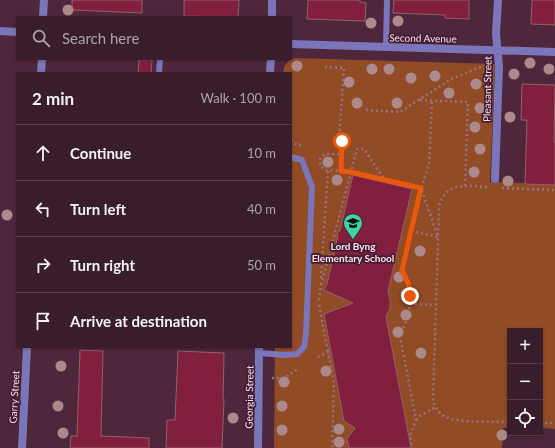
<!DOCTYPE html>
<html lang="en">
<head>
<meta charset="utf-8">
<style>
	body { margin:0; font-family:Lato,sans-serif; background:#412635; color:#f1f3f6 }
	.controls { position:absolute; right:12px; bottom:12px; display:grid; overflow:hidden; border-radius:0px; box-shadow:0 1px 3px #0004 }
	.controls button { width:36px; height:36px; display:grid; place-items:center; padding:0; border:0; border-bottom:1px solid #543b49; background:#3a1d2d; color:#f1f3f6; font:20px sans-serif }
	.stop { position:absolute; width:12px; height:12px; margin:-9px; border:3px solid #ea580c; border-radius:50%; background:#fff }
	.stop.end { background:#ea580c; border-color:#fff; box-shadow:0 1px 4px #0008 }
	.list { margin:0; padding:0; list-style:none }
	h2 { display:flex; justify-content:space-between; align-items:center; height:52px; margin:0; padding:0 16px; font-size:17px }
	h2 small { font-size:13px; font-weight:400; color:#aba2aa }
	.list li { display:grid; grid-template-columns:26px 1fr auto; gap:12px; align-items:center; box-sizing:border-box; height:56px; padding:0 16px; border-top:1px solid #543b49 }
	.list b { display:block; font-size:15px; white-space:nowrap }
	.list em { font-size:13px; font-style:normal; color:#aba2aa }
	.icon { flex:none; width:22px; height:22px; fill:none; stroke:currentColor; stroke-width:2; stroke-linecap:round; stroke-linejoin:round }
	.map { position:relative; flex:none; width:555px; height:448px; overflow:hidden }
	.search { position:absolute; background:#3a1d2d; box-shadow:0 1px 3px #0004; left:16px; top:16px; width:276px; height:44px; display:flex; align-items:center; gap:10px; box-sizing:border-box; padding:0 14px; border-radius:0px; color:#aba2aa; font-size:15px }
	.panel { position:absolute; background:#3a1d2d; box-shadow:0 1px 3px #0004; left:16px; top:72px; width:276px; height:276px; border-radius:0px }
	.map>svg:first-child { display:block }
	.green { fill:#914b25 }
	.building { fill:#831f3e; stroke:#91616a }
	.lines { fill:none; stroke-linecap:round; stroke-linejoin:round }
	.path { stroke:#957385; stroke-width:2.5; stroke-dasharray:2 3; stroke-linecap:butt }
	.lane { stroke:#7b75b9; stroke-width:6 }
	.street { stroke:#7b75b9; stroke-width:8 }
	.tree { fill:#ac898b }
	.route { stroke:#ea580c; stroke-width:5 }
	.labels { text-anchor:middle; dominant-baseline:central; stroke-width:3.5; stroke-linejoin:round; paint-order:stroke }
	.street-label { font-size:10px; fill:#fde3ef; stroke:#431d32 }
	.poi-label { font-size:10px; font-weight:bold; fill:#fde3ef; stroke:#431d32 }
</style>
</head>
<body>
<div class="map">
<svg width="555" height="448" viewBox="0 0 555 448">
	<rect width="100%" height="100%" fill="#4e273c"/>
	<!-- green -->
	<path class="green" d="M294 58 495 64 490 182 555 184V429L540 428V331H510V428H503L502 448H274L275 347H291V73H283C284 65 287 61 294 58Z"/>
	<!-- building -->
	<path class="building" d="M72 0H142V13L72 10Z
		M184 0H239L238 17 184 16Z
		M308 0H360V2L366 3 365 21 307 19Z
		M394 0H469V19L445 18V15L393 13Z
		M532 0H555V25L531 24Z
		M139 60H152L151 73H138Z
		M522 84 555 85 554 142H555V185L525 184 527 120H521Z
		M353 175 412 189 388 291 390 300V308L386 317 411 448H349L347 439 355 428 344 421 324 314 353 303 324 290 327 284 338 236 337 233 340 231Z
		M80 350 103 351 101 436 149 438V448H70L71 436H77Z
		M178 351 224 353 223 399H224L222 448H166L167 420H175Z"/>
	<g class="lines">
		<!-- path -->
		<path class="path" d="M325 67 344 68 339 141H342L341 154H326L322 156 320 159V165L325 170 350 172 421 188 402 270 408 283 410 299 409 314 400 336 416 420 410 436 412 448
			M420 100 468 102 465 186
			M366 110 400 112 451 79 481 67
			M291 140 297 145H303
			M341 171V154
			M487 187C466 186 445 181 439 207L433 401C435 407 438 412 444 416 457 424 494 421 510 422
			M502 188 555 190
			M411 231 438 237 421 188 429 165 432 101
			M321 278 328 170
			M321 285 357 149H364L384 179
			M319 300 321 285
			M410 304 436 305
			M319 305 328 352
			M318 357 328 352 334 383 332 448
			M272 378H284L298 369
			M416 420 420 416 435 407
			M540 423H555"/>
		<!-- lane -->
		<path class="lane" d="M386 48 387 0
			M159 73 160 59
			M259 353 285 355 297 354 304 347 306 334 312 187 302 160 291 157"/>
		<!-- street -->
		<path class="street" d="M43 17 44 0
			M272 17V0
			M0 31 17 32
			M291 44 555 52
			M41 73 42 59
			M270 73 271 59
			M495 179 499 66 496 33 498 0
			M22 448 27 347
			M258 448 259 347"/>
	</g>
	<!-- trees -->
	<g class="tree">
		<circle cx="68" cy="10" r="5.5"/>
		<circle cx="398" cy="21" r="5.5"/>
		<circle cx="371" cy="23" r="5.5"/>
		<circle cx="530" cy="63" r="5.5"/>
		<circle cx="297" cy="66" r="5.5"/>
		<circle cx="372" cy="69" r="5.5"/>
		<circle cx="389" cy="69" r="5.5"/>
		<circle cx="549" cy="69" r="5.5"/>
		<circle cx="514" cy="74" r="5.5"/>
		<circle cx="435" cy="76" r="5.5"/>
		<circle cx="411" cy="78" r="5.5"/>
		<circle cx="349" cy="82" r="5.5"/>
		<circle cx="476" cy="84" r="5.5"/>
		<circle cx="449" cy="93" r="5.5"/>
		<circle cx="357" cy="103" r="5.5"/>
		<circle cx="397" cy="103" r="5.5"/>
		<circle cx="480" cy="108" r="5.5"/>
		<circle cx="510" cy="117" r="5.5"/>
		<circle cx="475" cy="127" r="5.5"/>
		<circle cx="480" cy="149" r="5.5"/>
		<circle cx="328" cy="162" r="5.5"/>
		<circle cx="474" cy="172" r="5.5"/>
		<circle cx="337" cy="180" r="5.5"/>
		<circle cx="508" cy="181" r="5.5"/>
		<circle cx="7" cy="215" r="5.5"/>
		<circle cx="420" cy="251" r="5.5"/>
		<circle cx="399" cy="277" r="5.5"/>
		<circle cx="406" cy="294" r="5.5"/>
		<circle cx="406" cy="315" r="5.5"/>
		<circle cx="398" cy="332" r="5.5"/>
		<circle cx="421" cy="353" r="5.5"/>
		<circle cx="61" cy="366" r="5.5"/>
		<circle cx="326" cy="371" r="5.5"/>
		<circle cx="284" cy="382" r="5.5"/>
		<circle cx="58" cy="406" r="5.5"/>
		<circle cx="282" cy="406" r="5.5"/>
		<circle cx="233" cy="418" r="5.5"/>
		<circle cx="339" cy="429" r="5.5"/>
		<circle cx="282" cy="430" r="5.5"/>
		<circle cx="63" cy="433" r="5.5"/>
		<circle cx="502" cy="435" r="5.5"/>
		<circle cx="339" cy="442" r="5.5"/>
	</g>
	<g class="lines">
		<!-- route -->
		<path class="route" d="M342 141 341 171 350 172 421 188 402 270 408 283 410 296"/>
	</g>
	<!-- icons -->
	<defs>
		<symbol id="school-pin" viewBox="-11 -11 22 30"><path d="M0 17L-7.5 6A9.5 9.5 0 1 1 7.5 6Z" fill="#3bd4a4" stroke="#431d32"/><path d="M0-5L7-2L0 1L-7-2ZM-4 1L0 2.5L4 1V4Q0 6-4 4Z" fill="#111"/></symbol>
	</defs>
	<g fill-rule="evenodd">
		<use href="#school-pin" x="342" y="212" width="22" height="30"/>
	</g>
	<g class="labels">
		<!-- street labels -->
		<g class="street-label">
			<text transform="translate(423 38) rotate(1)">Second Avenue</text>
			<text transform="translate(487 89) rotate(-89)">Pleasant Street</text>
			<text transform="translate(14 397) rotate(-87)">Garry Street</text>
			<text transform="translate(249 397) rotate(-89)">Georgia Street</text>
		</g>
		<!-- poi labels -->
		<g class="poi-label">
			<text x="353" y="246">Lord Byng<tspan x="353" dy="12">Elementary School</tspan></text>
		</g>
	</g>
</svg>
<div class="controls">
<button>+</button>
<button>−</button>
<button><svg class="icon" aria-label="locate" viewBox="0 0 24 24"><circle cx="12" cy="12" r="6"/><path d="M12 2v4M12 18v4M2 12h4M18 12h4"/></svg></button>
</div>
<div class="stop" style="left:342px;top:141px"></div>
<div class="stop end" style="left:410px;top:296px"></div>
<div class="search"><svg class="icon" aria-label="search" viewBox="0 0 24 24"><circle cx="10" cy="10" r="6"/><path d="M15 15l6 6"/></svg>Search here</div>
<section class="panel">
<h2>2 min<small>Walk · 100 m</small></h2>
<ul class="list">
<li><svg class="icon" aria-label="ahead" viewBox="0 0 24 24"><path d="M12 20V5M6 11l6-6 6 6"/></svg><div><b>Continue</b></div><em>10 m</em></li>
<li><svg class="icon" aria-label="left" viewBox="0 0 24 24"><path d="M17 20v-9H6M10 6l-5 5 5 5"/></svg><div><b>Turn left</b></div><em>40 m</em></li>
<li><svg class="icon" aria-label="right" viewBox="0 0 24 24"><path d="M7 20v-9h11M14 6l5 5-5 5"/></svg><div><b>Turn right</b></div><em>50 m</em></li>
<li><svg class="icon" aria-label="arrive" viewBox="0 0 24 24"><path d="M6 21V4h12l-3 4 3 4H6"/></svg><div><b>Arrive at destination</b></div></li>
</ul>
</section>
</div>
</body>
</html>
